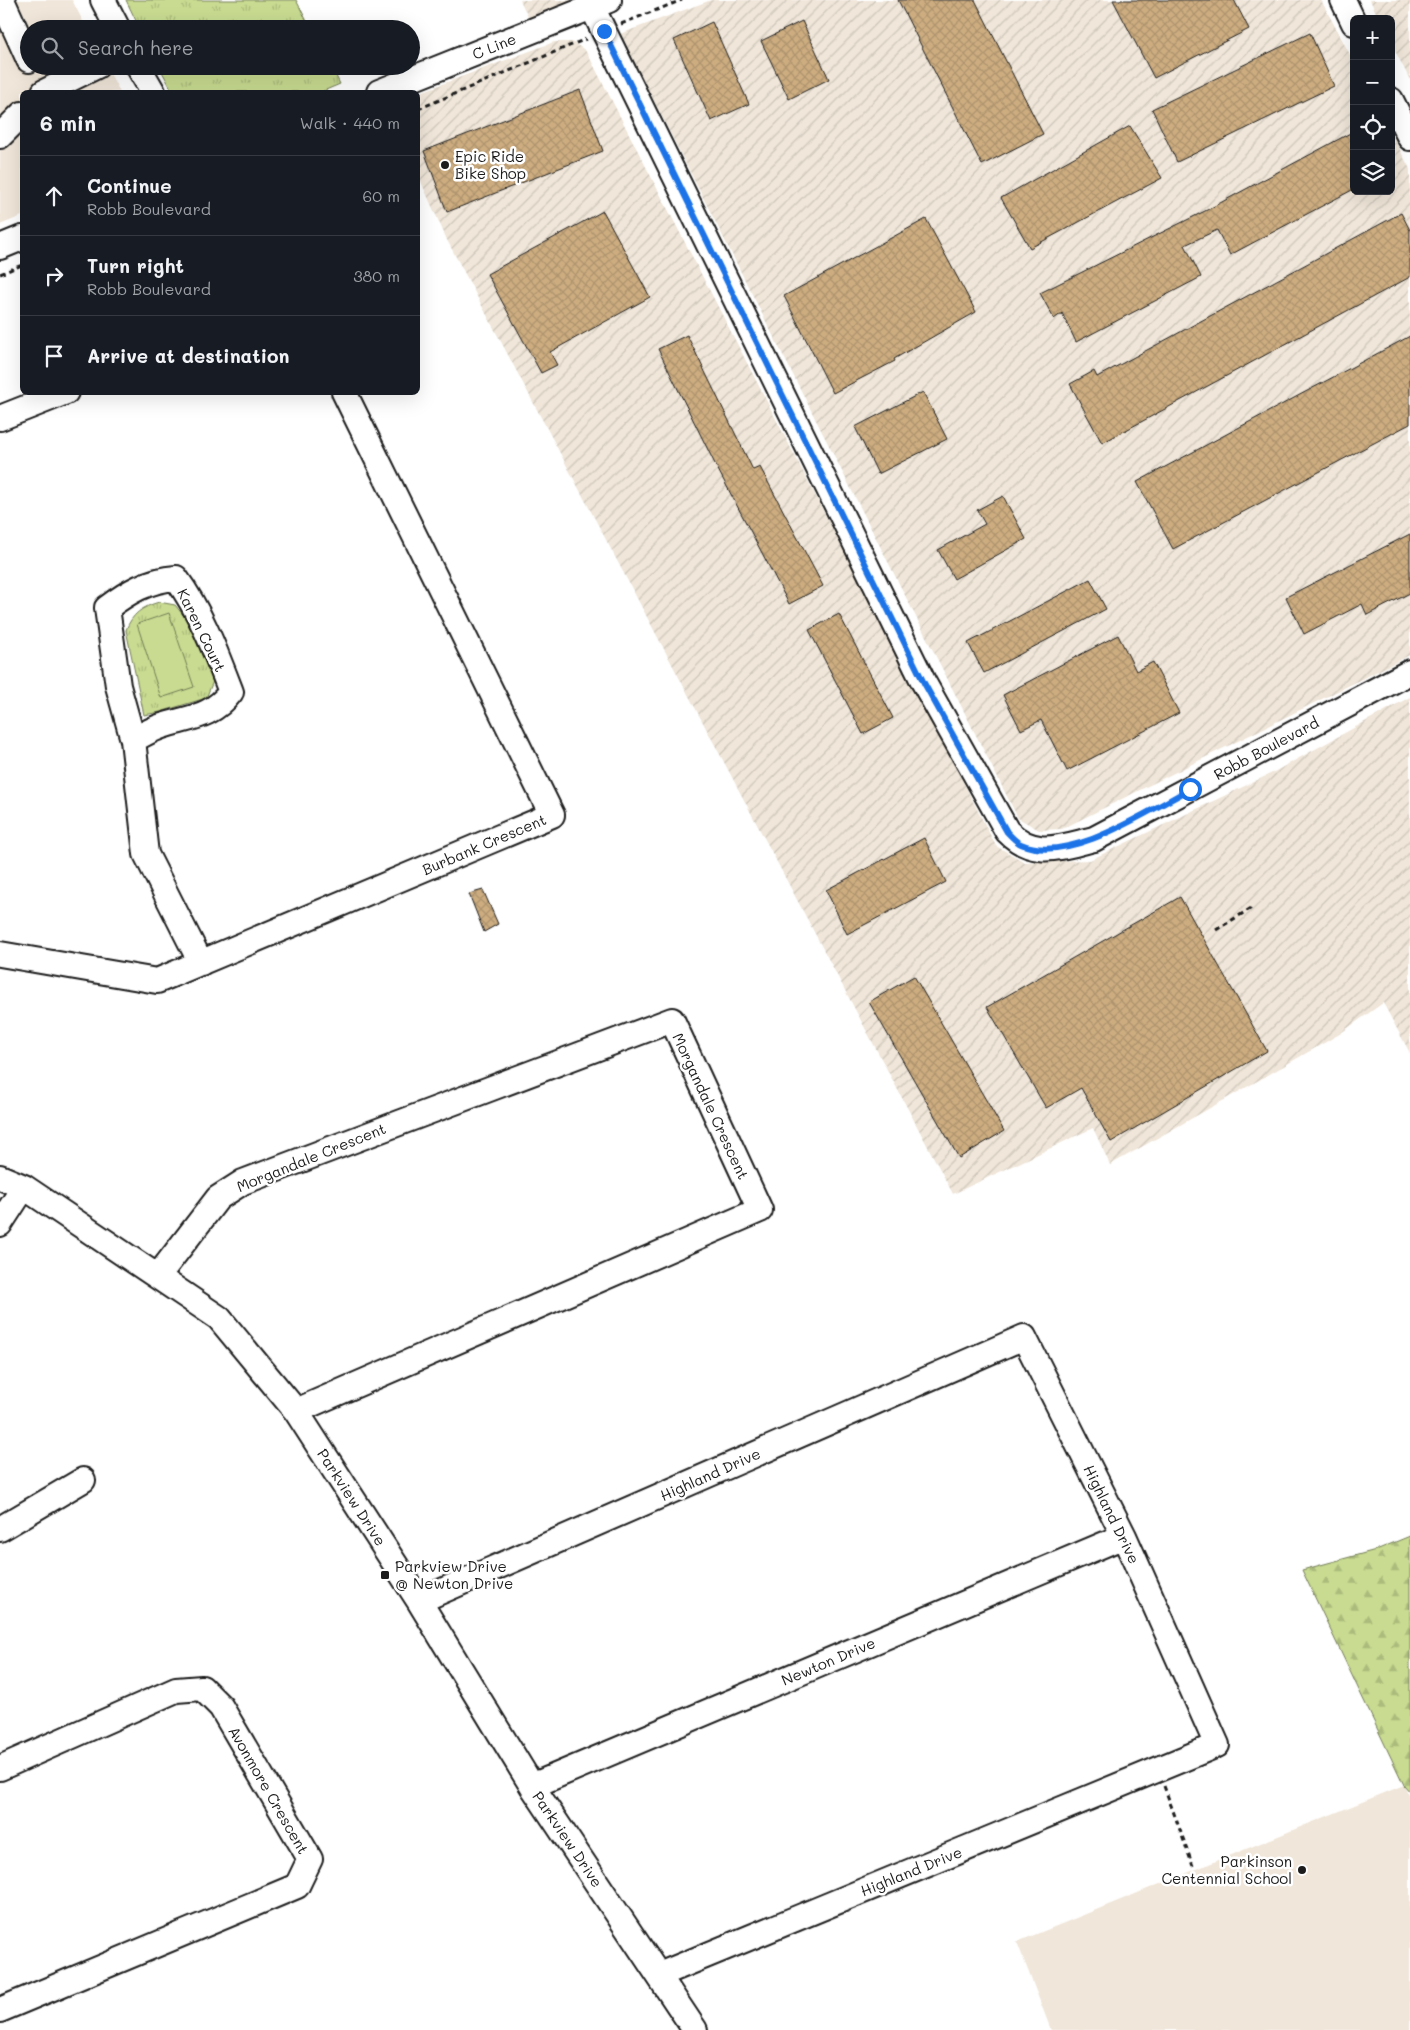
<!DOCTYPE html>
<html lang="en">
<head>
<meta charset="utf-8">
<style>
	body { margin:0; font-family:Mali,sans-serif; background:#20242c; color:#f1f3f6 }
	.controls { position:absolute; right:15px; top:15px; display:grid; overflow:hidden; border-radius:8px; box-shadow:0 5px 20px #0002 }
	.controls button { width:45px; height:45px; display:grid; place-items:center; padding:0; border:0; border-bottom:1px solid #363941; background:#171b24; color:#f1f3f6; font:25px sans-serif }
	.stop { position:absolute; width:15px; height:15px; margin:-11px; border:4px solid #1a73e8; border-radius:50%; background:#fff }
	.stop.end { background:#1a73e8; border-color:#fff; box-shadow:0 1px 5px #0008 }
	.list { margin:0; padding:0; list-style:none }
	h2 { display:flex; justify-content:space-between; align-items:center; height:65px; margin:0; padding:0 20px; font-size:21px }
	h2 small { font-size:16px; font-weight:400; color:#9ea1a6 }
	.list li { display:grid; grid-template-columns:32px 1fr auto; gap:15px; align-items:center; box-sizing:border-box; height:80px; padding:0 20px; border-top:1px solid #363941 }
	.list b { display:block; font-size:19px; white-space:nowrap }
	.list p { margin:0; font-size:16px; white-space:nowrap; color:#9ea1a6 }
	.list em { font-size:16px; font-style:normal; color:#9ea1a6 }
	.icon { flex:none; width:28px; height:28px; fill:none; stroke:currentColor; stroke-width:2; stroke-linecap:round; stroke-linejoin:round }
	.map { position:relative; flex:none; width:1410px; height:2030px; overflow:hidden }
	.search { position:absolute; background:#171b24; box-shadow:0 5px 20px #0002; left:20px; top:20px; width:400px; height:55px; display:flex; align-items:center; gap:12px; box-sizing:border-box; padding:0 18px; border-radius:28px; color:#9ea1a6; font-size:19px }
	.panel { position:absolute; background:#171b24; box-shadow:0 5px 20px #0002; left:20px; top:90px; width:400px; height:305px; border-radius:8px }
	.map>svg:first-child { display:block }
	.built { fill:#f0e6d9 }
	.industrial { fill:url(#industrial-furrows) }
	.grass { fill:url(#grass-tufts); stroke:#727c56 }
	.forest { fill:url(#forest-firs); stroke:#727c56 }
	.pitch { fill:#c8db90; stroke:#727c56 }
	.building { fill:url(#building-cross-hatch); stroke:#1c1c1c }
	.lines { fill:none; stroke-linecap:round; stroke-linejoin:round }
	.minor-casing { stroke:#1c1c1c; stroke-width:28 }
	.path { stroke:#1c1c1c; stroke-width:3; stroke-dasharray:5 4; stroke-linecap:butt }
	.minor { stroke:#fff; stroke-width:24 }
	.route { stroke:#1a73e8; stroke-width:6 }
	.poi-dot { fill:#1c1c1c; stroke:#fff; stroke-width:2 }
	.labels { text-anchor:middle; dominant-baseline:central; stroke-width:5; stroke-linejoin:round; paint-order:stroke }
	.street-label { font-size:15px; fill:#1c1c1c; stroke:#fff }
	.poi-label { font-size:15px; fill:#1c1c1c; stroke:#fff; text-anchor:start }
</style>
</head>
<body>
<div class="map">
<svg width="1410" height="2030" viewBox="0 0 1410 2030">
	<defs>
		<pattern id="industrial-furrows" width="10" height="10" patternUnits="userSpaceOnUse" patternTransform="scale(1.25)"><rect width="10" height="10" fill="#f0e6d9"/><path d="M-1 1l2-2M0 10L10 0M9 11l2-2" fill="none" stroke="#cdc5ba"/></pattern>
		<pattern id="grass-tufts" width="24" height="20" patternUnits="userSpaceOnUse" patternTransform="scale(1.25)"><rect width="24" height="20" fill="#c8db90"/><path d="M3 7l-1-3M5 7V3M7 7l1-3M15 17l-1-3M17 17v-4M19 17l1-3" fill="none" stroke="#abbb7c"/></pattern>
		<pattern id="forest-firs" width="22" height="20" patternUnits="userSpaceOnUse" patternTransform="scale(1.25)"><rect width="22" height="20" fill="#c8db90"/><path d="M5 1l3.5 6h-7zM16 11l3.5 6h-7z" fill="#abbb7c"/></pattern>
		<pattern id="building-cross-hatch" width="8" height="8" patternUnits="userSpaceOnUse" patternTransform="scale(1.25)"><rect width="8" height="8" fill="#cdad80"/><path d="M0 0l8 8M0 8l8-8" fill="none" stroke="#af946e"/></pattern>
	</defs>
	<rect width="100%" height="100%" fill="#fff"/>
	<filter id="ink" filterUnits="userSpaceOnUse"><feTurbulence type="fractalNoise" baseFrequency=".02" numOctaves="2"/><feDisplacementMap in="SourceGraphic" scale="10" xChannelSelector="R" yChannelSelector="G"/><feConvolveMatrix kernelMatrix="1 2 1 2 8 2 1 2 1" color-interpolation-filters="sRGB"/></filter>
	<g filter="url(#ink)">
		<!-- built -->
		<path class="built" d="M0 0H72L87 29H29V66H106L120 92H22V216L0 225Z
			M1404 1785 1410 1798V2030H1051L1017 1942Z"/>
		<!-- industrial -->
		<path class="industrial" d="M520 0H572L529 19Z
			M711 0H1321L1354 62V191H1391V133L1410 169V655L1062 829 1039 830 1018 818 620 34Z
			M1370 0H1410V80L1391 43V19H1379Z
			M554 42H572L585 50 592 62 996 846 1025 862 1090 860 1272 773 1410 697V1053L1383 1003 1338 1035 1110 1165 1093 1128 953 1194 447 240 418 175V93Z"/>
		<!-- grass -->
		<path class="grass" d="M126 0H296L311 29H140Z
			M159 66H331L340 84 321 92H173Z
			M159 602 175 605 189 622 214 679 206 698 160 712 144 715 126 630C132 614 142 607 159 602Z"/>
		<!-- forest -->
		<path class="forest" d="M1410 1536V1792L1404 1785 1302 1570 1376 1550Z"/>
		<!-- pitch -->
		<path class="pitch" d="M169 613 194 687 161 698 137 624Z"/>
		<!-- building -->
		<path class="building" d="M898 0H975L1043 134 982 165Z
			M1113 0H1234L1249 29 1154 78Z
			M802 21 829 79 789 99 761 41Z
			M712 22 749 104 711 121 674 40Z
			M1310 33 1334 86 1177 162 1152 109Z
			M580 90 603 151 447 212 424 151Z
			M1130 126 1162 178 1030 248 1001 198Z
			M1354 131V189L1230 255 1217 230 1185 245 1201 277 1076 342 1062 313 1054 319 1040 293 1207 210Z
			M603 211 650 297 550 352 557 365 541 373 487 274Z
			M1401 213 1410 230V277L1102 443 1070 384 1094 371 1097 377Z
			M926 219 976 312 894 359 895 361 833 393 784 296Z
			M687 335 753 470 760 467 823 586 789 604 715 464 658 349Z
			M1410 336V424L1173 549 1137 482Z
			M923 392 947 439 878 474 855 427Z
			M1003 496 1026 539 954 579 938 550 985 524 977 510Z
			M1410 534V593L1367 615 1362 604 1304 634 1286 597Z
			M1090 579 1106 609 984 673 968 643Z
			M839 614 893 718 863 734 809 630Z
			M1118 635 1136 671 1153 662 1179 713 1067 771 1041 720 1021 730 1003 695Z
			M924 838 946 882 847 934 826 890Z
			M483 890 498 924 484 932 469 894Z
			M1180 897 1267 1051 1111 1142 1081 1088 1046 1108 987 1007Z
			M914 976 1004 1131 959 1158 869 1002Z"/>
		<g class="lines">
			<defs>
				<path id="minor" d="M2 0 29 60
					M103 0 118 29
					M1343 0 1354 23
					M592 7 924 683 1007 831C1035 859 1060 847 1094 839L1410 672
					M138 66 153 92
					M44 92 97 66
					M379 92 609 0
					M1391 100 1410 138
					M0 136 22 114
					M0 247 22 238
					M0 418 66 392
					M133 740C143 735 152 729 162 726 191 717 212 717 231 692 216 653 201 612 176 578 148 580 128 592 107 608L118 686 133 740 146 854 201 963
					M0 954 157 981 552 815 344 392
					M0 1177 24 1187 219 1318 296 1411 419 1601 532 1786 695 2030
					M0 1224 24 1187
					M158 1276 218 1198 243 1182 672 1020 760 1210 296 1411
					M0 1529 83 1480
					M419 1601 1024 1337 1124 1536 1217 1745 659 1975
					M0 1768 176 1690 202 1688 221 1707 310 1859 297 1886 0 2010
					M532 1786 1124 1536"/>
			</defs>
			<!-- minor casing -->
			<use href="#minor" class="minor-casing"/>
			<!-- path -->
			<path class="path" d="M621 24 682 0
				M418 109 586 39
				M0 274 22 265
				M1216 930 1253 907
				M1164 1786 1193 1866"/>
			<!-- minor -->
			<use href="#minor" class="minor"/>
		</g>
	</g>
	<g class="lines" filter="url(#ink)">
		<!-- route -->
		<path class="route" d="M604 31 924 683 1007 832C1011 836 1016 842 1021 844 1069 865 1148 811 1190 789"/>
	</g>
	<!-- markers -->
	<g class="poi-dot">
		<circle cx="445" cy="165" r="5"/>
		<rect x="380" y="1570" width="10" height="10" rx="2.5"/>
		<circle cx="1302" cy="1870" r="5"/>
	</g>
	<g class="labels">
		<!-- street labels -->
		<g class="street-label">
			<text transform="translate(494 46) rotate(-22)">C Line</text>
			<text transform="translate(202 630) rotate(64)">Karen Court</text>
			<text transform="translate(1266 748) rotate(-28)">Robb Boulevard</text>
			<text transform="translate(484 844) rotate(-23)">Burbank Crescent</text>
			<text transform="translate(711 1106) rotate(65)">Morgandale Crescent</text>
			<text transform="translate(311 1157) rotate(-22)">Morgandale Crescent</text>
			<text transform="translate(710 1474) rotate(-24)">Highland Drive</text>
			<text transform="translate(352 1497) rotate(57)">Parkview Drive</text>
			<text transform="translate(1112 1514) rotate(64)">Highland Drive</text>
			<text transform="translate(828 1661) rotate(-23)">Newton Drive</text>
			<text transform="translate(269 1790) rotate(60)">Avonmore Crescent</text>
			<text transform="translate(568 1839) rotate(56)">Parkview Drive</text>
			<text transform="translate(911 1871) rotate(-22)">Highland Drive</text>
		</g>
		<!-- poi labels -->
		<g class="poi-label">
			<text x="455" y="156">Epic Ride<tspan x="455" dy="17">Bike Shop</tspan></text>
			<text x="395" y="1566">Parkview Drive<tspan x="395" dy="17">@ Newton Drive</tspan></text>
			<text x="1292" y="1861" text-anchor="end">Parkinson<tspan x="1292" dy="17">Centennial School</tspan></text>
		</g>
	</g>
</svg>
<div class="controls">
<button>+</button>
<button>−</button>
<button><svg class="icon" aria-label="locate" viewBox="0 0 24 24"><circle cx="12" cy="12" r="6"/><path d="M12 2v4M12 18v4M2 12h4M18 12h4"/></svg></button>
<button><svg class="icon" aria-label="layers" viewBox="0 0 24 24"><path d="M12 4l9 5-9 5-9-5zM3 14l9 5 9-5"/></svg></button>
</div>
<div class="stop" style="left:1190px;top:789px"></div>
<div class="stop end" style="left:604px;top:31px"></div>
<div class="search"><svg class="icon" aria-label="search" viewBox="0 0 24 24"><circle cx="10" cy="10" r="6"/><path d="M15 15l6 6"/></svg>Search here</div>
<section class="panel">
<h2>6 min<small>Walk · 440 m</small></h2>
<ul class="list">
<li><svg class="icon" aria-label="ahead" viewBox="0 0 24 24"><path d="M12 20V5M6 11l6-6 6 6"/></svg><div><b>Continue</b><p>Robb Boulevard</p></div><em>60 m</em></li>
<li><svg class="icon" aria-label="right" viewBox="0 0 24 24"><path d="M7 20v-9h11M14 6l5 5-5 5"/></svg><div><b>Turn right</b><p>Robb Boulevard</p></div><em>380 m</em></li>
<li><svg class="icon" aria-label="arrive" viewBox="0 0 24 24"><path d="M6 21V4h12l-3 4 3 4H6"/></svg><div><b>Arrive at destination</b></div></li>
</ul>
</section>
</div>
</body>
</html>
